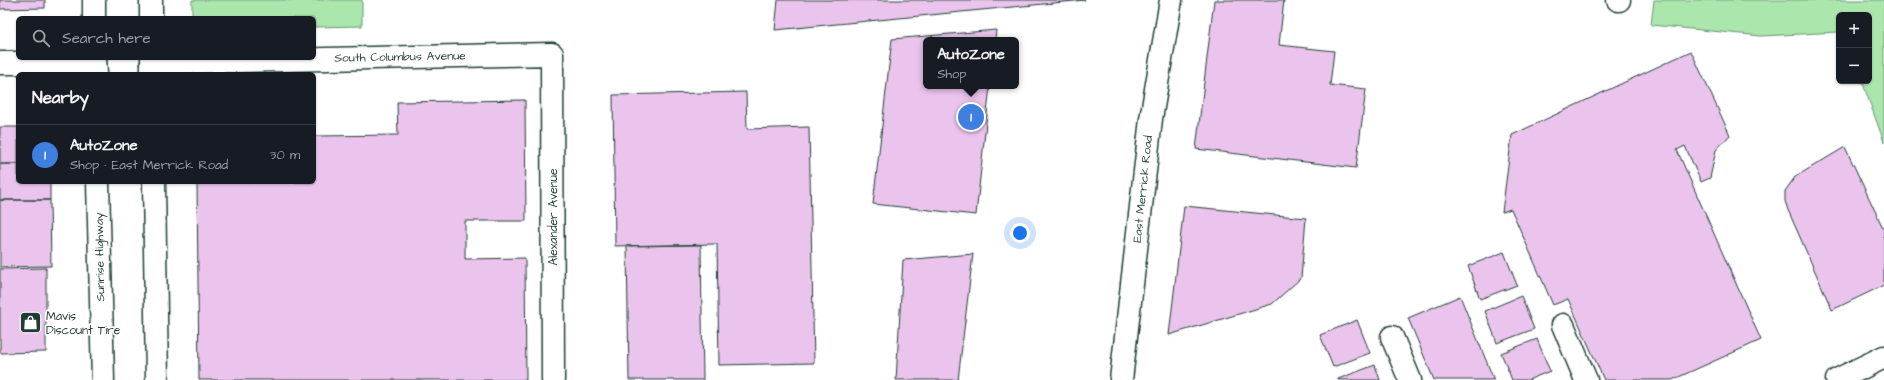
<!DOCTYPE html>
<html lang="en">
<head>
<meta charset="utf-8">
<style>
	body { margin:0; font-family:"Architects Daughter",sans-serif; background:#20242c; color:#f1f3f6 }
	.controls { position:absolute; right:12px; top:12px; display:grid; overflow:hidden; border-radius:6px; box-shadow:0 1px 3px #0004 }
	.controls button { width:36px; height:36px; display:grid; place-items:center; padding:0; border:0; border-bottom:1px solid #363941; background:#171b24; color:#f1f3f6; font:20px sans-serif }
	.you { position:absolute; left:1020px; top:233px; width:14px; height:14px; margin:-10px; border:3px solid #fff; border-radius:50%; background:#1a73e8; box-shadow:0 0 0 6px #1a73e833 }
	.badge { display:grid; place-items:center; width:26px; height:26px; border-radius:50%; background:#b45309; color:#fff; font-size:13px; font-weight:700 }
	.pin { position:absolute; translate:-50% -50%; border:2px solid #fff; box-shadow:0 1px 4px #0006 }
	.popup { position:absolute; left:923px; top:37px; width:96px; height:52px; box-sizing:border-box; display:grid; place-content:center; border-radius:6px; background:#171b24; filter:drop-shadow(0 1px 3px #0005); font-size:13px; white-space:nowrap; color:#9ea1a6 }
	.popup b { font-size:15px; color:#f1f3f6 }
	.popup::after { content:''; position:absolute; left:50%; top:100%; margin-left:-8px; border:8px solid transparent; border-top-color:#171b24 }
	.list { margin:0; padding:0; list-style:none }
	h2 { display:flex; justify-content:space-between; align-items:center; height:52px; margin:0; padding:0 16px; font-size:17px }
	h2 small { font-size:13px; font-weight:400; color:#9ea1a6 }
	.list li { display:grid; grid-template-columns:26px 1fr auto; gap:12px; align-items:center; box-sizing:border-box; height:60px; padding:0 16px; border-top:1px solid #363941 }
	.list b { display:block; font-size:15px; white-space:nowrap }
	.list p { margin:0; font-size:13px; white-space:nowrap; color:#9ea1a6 }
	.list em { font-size:13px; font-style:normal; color:#9ea1a6 }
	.icon { flex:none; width:22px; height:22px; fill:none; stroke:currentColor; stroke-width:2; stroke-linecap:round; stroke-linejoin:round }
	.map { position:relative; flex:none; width:1884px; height:380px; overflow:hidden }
	.search { position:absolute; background:#171b24; box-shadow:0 1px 3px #0004; left:16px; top:16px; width:300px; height:44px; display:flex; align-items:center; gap:10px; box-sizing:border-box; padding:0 14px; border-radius:6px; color:#9ea1a6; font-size:15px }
	.panel { position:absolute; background:#171b24; box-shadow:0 1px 3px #0004; left:16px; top:72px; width:300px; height:112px; border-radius:6px }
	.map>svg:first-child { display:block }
	.green { fill:#abe7ad; stroke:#659270 }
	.building { fill:#ebc4ed; stroke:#1f3d34 }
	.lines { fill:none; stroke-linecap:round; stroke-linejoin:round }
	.minor-casing { stroke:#1f3d34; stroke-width:25 }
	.major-casing { stroke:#1f3d34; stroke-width:25 }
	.highway-casing { stroke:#1f3d34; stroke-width:25 }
	.minor { stroke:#fff; stroke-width:22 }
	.major { stroke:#fff; stroke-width:22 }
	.highway { stroke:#fff; stroke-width:22 }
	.labels { text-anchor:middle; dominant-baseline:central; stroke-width:3.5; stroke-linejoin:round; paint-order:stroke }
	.street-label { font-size:12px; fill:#1f3d34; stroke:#fff }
	.poi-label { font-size:12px; fill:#1f3d34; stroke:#fff; text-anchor:start }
</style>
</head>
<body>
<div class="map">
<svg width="1884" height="380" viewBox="0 0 1884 380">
	<rect width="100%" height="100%" fill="#fff"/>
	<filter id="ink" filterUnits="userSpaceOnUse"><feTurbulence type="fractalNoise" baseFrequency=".025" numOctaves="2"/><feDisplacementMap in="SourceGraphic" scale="8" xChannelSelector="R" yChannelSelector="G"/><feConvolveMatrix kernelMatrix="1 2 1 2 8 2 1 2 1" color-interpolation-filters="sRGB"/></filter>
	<g filter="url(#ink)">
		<!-- green -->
		<path class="green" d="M192 0H362V26L314 27V18H192Z
			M1654 0H1884V142L1862 81H1869V15H1839V32L1761 36 1651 25Z"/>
		<!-- building -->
		<path class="building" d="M0 0H45V8L0 9Z
			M778 0H1085L775 30Z
			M1214 0H1284L1279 45 1334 51 1330 85 1366 89 1356 168 1196 149Z
			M996 30 995 40H926V86H990L976 215 873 204 892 39Z
			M1691 51 1730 135 1716 150 1710 178 1701 182 1685 146 1677 150 1761 340 1672 380H1604L1568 299 1553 305 1511 209 1502 212 1512 135Z
			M746 92 747 129 809 127 814 363 719 365 717 244 615 246 613 95Z
			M525 100 526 221H465V259L525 258 526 380H199L197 182H314V136L398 135 397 102Z
			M0 127H18V164H0Z
			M1845 147 1884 230V285L1832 310 1788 210 1785 201V191L1795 177Z
			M0 164H18V182H50V200H0Z
			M0 200H50L51 266 0 267Z
			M1184 206 1306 218 1301 278 1272 304 1169 335Z
			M701 245 703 380H629L627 246Z
			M1504 252 1517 285 1480 299 1468 266Z
			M973 254 958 380H896L903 260Z
			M46 268V352L0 353V269Z
			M1460 296 1494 380H1434L1408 318Z
			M1521 296 1534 329 1497 343 1485 311Z
			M1357 320 1370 353 1333 367 1320 335Z
			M1537 339 1550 371 1528 380H1512L1501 353Z
			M1375 365 1380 380H1338V379Z"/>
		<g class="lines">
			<defs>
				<path id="minor" d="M1618 0H1619
					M0 63H95
					M152 63 552 54 553 380
					M1563 325 1586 380
					M1392 337 1410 380"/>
				<path id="major" d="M1121 380 1151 119 1171 0
					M1837 380 1884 357"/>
				<path id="highway" d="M94 0V18
					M151 0V18
					M95 58 96 74
					M152 58V74
					M98 182 103 380
					M154 182 157 380"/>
			</defs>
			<!-- minor casing -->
			<use href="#minor" class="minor-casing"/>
			<!-- major casing -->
			<use href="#major" class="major-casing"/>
			<!-- highway casing -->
			<use href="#highway" class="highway-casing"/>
			<!-- minor -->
			<use href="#minor" class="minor"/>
			<!-- major -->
			<use href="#major" class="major"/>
			<!-- highway -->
			<use href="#highway" class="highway"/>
		</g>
	</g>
	<!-- icons -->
	<defs>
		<symbol id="shop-square" viewBox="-11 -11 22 22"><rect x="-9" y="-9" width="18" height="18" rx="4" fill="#1f3d34" stroke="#fff"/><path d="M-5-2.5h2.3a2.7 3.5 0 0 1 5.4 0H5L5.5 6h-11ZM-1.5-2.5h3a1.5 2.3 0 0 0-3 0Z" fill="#fff"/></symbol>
	</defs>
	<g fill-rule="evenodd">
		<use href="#shop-square" x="18" y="310" width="25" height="25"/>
	</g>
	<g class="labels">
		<!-- street labels -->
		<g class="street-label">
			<text transform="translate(400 57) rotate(-1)">South Columbus Avenue</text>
			<text transform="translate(1143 189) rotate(-84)">East Merrick Road</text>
			<text transform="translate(553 217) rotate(-90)">Alexander Avenue</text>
			<text transform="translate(100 257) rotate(-91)">Sunrise Highway</text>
		</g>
		<!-- poi labels -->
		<g class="poi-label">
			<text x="46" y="316">Mavis<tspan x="46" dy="14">Discount Tire</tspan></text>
		</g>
	</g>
</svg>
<div class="controls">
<button>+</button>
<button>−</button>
</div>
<div class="you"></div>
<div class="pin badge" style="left:971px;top:117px;background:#3f7fe0">1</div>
<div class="popup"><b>AutoZone</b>Shop</div>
<div class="search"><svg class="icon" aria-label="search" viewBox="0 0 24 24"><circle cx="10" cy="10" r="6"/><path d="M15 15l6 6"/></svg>Search here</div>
<section class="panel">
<h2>Nearby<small></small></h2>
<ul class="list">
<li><span class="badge" style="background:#3f7fe0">1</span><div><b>AutoZone</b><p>Shop · East Merrick Road</p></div><em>30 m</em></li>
</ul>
</section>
</div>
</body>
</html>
